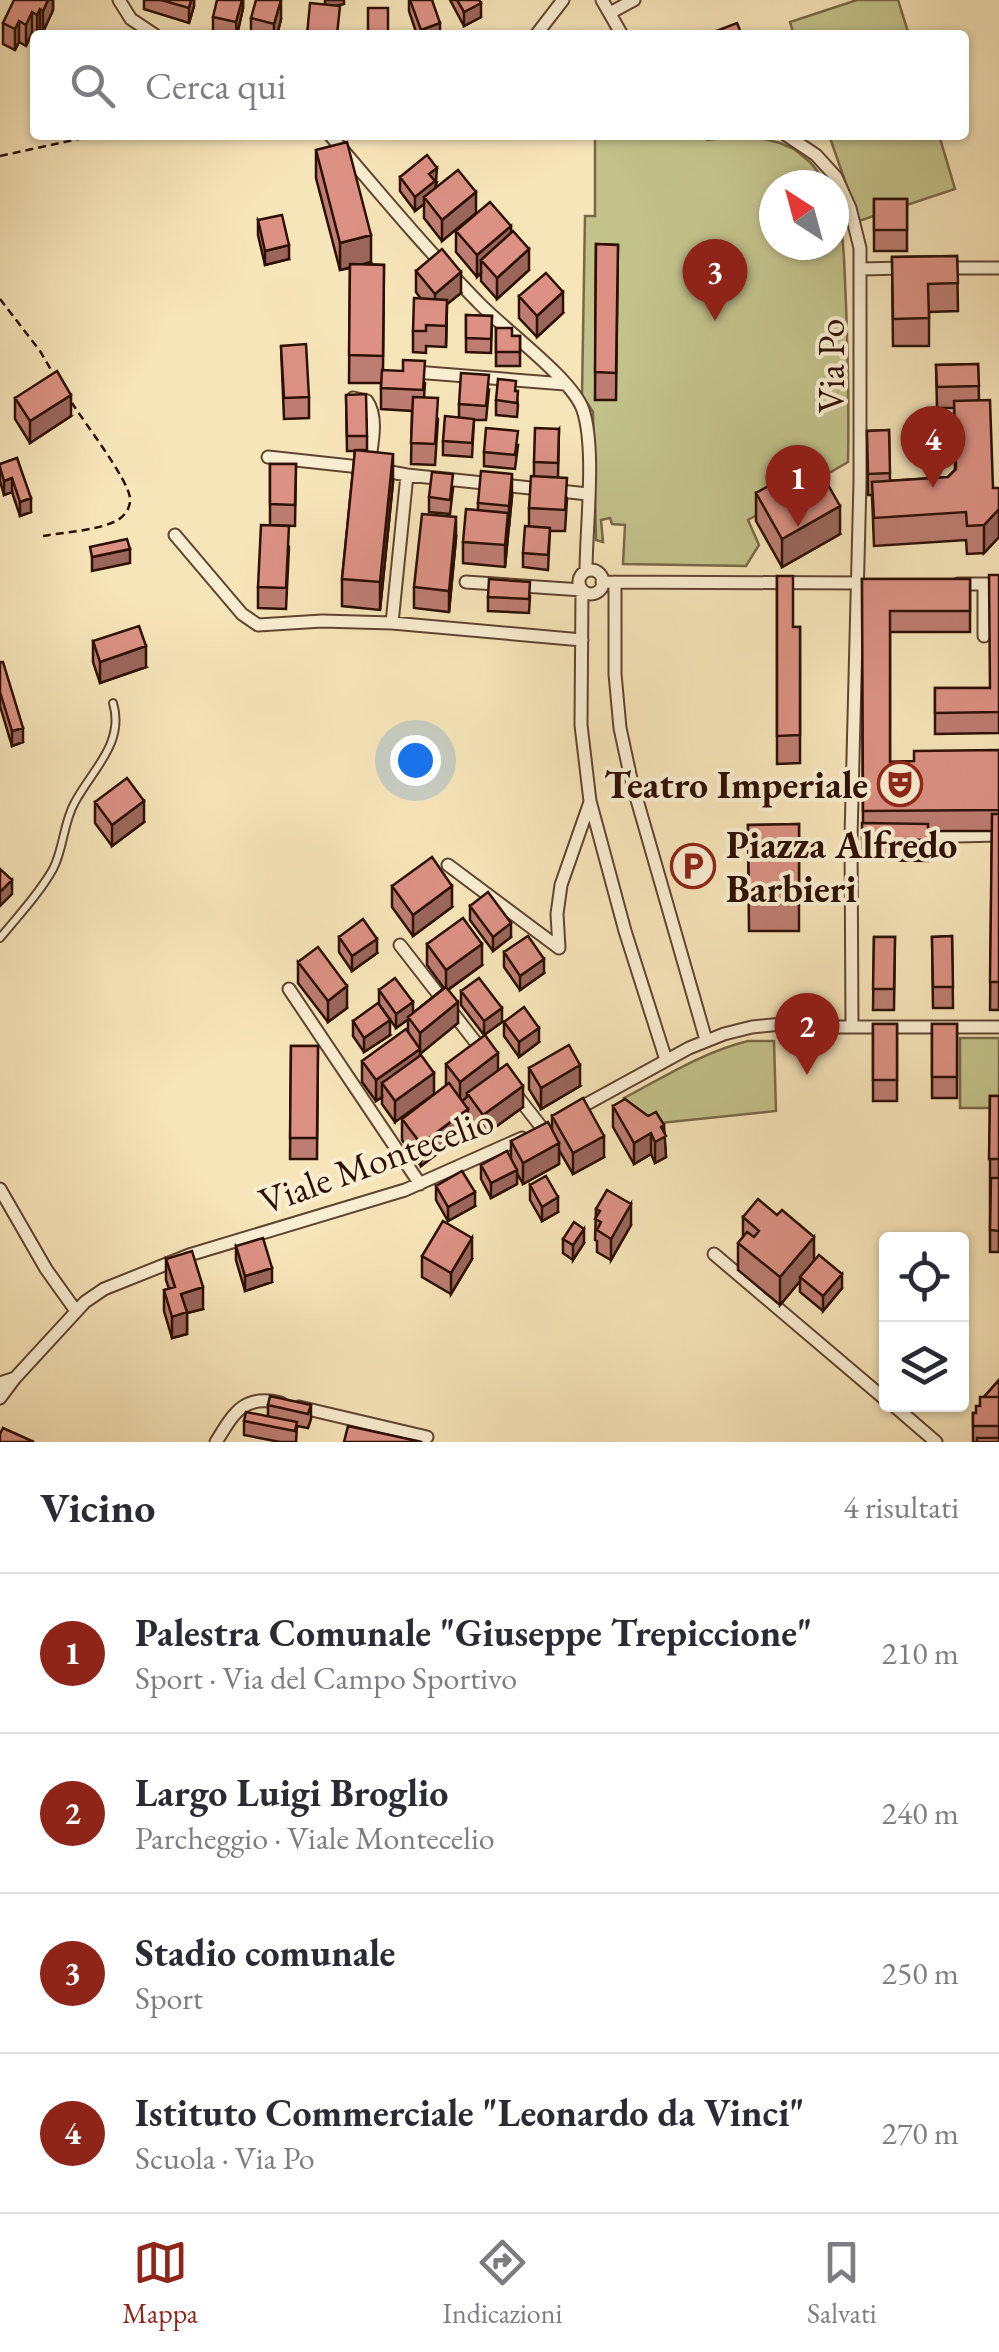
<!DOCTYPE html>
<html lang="it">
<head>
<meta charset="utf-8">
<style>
	body { margin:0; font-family:"EB Garamond",serif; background:#f7f7f7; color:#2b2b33 }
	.controls { position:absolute; right:30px; bottom:30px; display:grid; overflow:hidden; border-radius:10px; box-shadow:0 2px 8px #0004 }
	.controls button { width:90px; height:90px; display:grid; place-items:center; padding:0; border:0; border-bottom:2px solid #e1e1e2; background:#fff; color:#2b2b33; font:50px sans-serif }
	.compass { position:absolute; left:759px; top:170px; width:90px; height:90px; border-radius:50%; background:#fff; box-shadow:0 2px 8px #0004; rotate:324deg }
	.you { position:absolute; left:415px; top:760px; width:35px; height:35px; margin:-25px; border:8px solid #fff; border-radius:50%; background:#1a73e8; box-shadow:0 0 0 15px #1a73e833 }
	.badge { display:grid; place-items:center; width:65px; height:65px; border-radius:50%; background:#8f2418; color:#fff; font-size:32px; font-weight:700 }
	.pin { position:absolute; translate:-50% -82px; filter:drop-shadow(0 2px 5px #0008) }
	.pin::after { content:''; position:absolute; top:52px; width:35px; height:30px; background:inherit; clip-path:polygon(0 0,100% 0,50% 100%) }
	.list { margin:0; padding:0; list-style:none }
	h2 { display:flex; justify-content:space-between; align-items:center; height:130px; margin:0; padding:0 40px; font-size:42px }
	h2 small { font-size:32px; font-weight:400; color:#7c7c81 }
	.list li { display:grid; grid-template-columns:65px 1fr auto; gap:30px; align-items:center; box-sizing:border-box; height:160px; padding:0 40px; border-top:2px solid #e1e1e2 }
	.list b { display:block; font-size:38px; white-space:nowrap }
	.list p { margin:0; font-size:32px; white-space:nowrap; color:#7c7c81 }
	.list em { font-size:32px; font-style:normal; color:#7c7c81 }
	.icon { flex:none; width:55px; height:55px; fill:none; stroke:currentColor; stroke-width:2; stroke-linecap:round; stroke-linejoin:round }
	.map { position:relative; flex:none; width:999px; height:1442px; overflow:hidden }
	.search { position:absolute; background:#fff; box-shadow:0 2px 8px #0004; left:30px; right:30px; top:30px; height:110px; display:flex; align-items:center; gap:25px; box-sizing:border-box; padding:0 35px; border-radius:10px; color:#7c7c81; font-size:38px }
	.sheet { height:770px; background:#fff }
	nav { display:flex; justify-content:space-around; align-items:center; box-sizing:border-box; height:140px; border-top:2px solid #e1e1e2; background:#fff; font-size:28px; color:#7c7c81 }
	nav a { display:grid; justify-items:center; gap:5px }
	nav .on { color:#8f2418 }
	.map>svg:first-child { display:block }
	.green { fill:#c3c28b; stroke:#786946; stroke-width:2.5 }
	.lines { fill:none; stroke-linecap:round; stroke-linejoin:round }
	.lane-casing { stroke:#5f4530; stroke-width:10 }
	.street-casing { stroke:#5f4530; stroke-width:15 }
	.path { stroke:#2c1002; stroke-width:2.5; stroke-dasharray:8 5; stroke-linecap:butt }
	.lane { stroke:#faeed2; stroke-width:6 }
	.street { stroke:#faeed2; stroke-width:11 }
	.wall { fill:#bd7d72; stroke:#2c1002; stroke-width:2.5 }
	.shaded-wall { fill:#9a665c; stroke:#2c1002; stroke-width:2.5 }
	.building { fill:#dc9184; stroke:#2c1002; stroke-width:2.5 }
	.labels { text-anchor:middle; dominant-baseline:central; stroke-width:8; stroke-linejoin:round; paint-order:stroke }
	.street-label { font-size:38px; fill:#2c1002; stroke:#faeed2 }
	.poi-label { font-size:38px; font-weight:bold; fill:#2c1002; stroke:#faeed2; text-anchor:end }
</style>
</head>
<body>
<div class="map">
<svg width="999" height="1442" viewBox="0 0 999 1442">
	<rect width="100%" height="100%" fill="#f7e5ba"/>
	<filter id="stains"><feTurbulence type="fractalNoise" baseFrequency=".002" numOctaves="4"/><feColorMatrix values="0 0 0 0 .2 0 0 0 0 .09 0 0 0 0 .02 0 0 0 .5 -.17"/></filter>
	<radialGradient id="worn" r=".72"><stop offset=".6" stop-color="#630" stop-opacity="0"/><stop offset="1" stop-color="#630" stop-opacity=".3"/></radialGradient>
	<!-- green -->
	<path class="green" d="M857 0H898L909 35H794L790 22Z
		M595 135H701L707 140 748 135 780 143 794 149 811 163 828 185H774V245H834V194C845 230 844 267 846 304 848 357 849 409 848 462L748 520 759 545 746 566 623 564 625 525 612 524 610 518 601 520 603 542 596 540 593 412 582 395 585 216H595Z
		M829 135H939L955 189 859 221Z
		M960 1038H999V1108H960Z
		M748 1041H774L776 1111 651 1124 624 1098C664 1077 703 1052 748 1041Z"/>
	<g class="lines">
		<defs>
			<path id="lane" d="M0 938C18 916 39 894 53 869 64 848 63 823 75 802 92 770 125 743 113 703"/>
			<path id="street" d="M119 0 131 19 155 35
				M602 0 622 35
				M610 13 634 0
				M536 35 563 0
				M330 135C378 191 425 248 477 301 503 329 572 378 583 410 596 449 586 528 586 571
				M786 135 816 155 836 177 850 208 860 248V481L851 837 852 1026
				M943 268H999
				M861 269 905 268
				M415 372 565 384
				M353 398 367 401C379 419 371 446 369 466
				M268 457 369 468 407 475 588 494
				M175 535 242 614 258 625 322 621 392 623 582 640
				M579 582a12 12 0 1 1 24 0a12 12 0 1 1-24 0Z
				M466 582 582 590 581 725 590 801 625 931 666 1060
				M602 582 860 583
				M615 582V674L620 728 631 779 706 1040
				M958 584H999
				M984 584V636
				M392 623 407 475
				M916 837 999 835
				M448 865 559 948 557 914 561 885 590 802
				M400 945 484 1053
				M289 989 420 1184
				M514 1092 542 1128
				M574 1111 689 1048 724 1034 752 1027 791 1023 829 1027H999
				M0 1189 46 1269 76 1311
				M714 1254 886 1400
				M0 1383 15 1378 85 1302 104 1289 189 1255 405 1190 522 1138
				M0 1398 15 1378
				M892 1404 936 1442
				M299 1407 427 1437
				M216 1442C234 1413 243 1394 281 1403"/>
		</defs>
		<!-- lane casing -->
		<use href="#lane" class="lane-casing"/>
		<!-- street casing -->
		<use href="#street" class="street-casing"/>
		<!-- path -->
		<path class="path" d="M0 156 97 135
			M0 299 40 351 54 375
			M43 536C65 532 93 531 114 522 123 518 131 509 130 498 128 479 84 422 72 403"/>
		<!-- lane -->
		<use href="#lane" class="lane"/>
		<!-- street -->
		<use href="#street" class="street"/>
	</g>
	<!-- wall -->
	<path class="wall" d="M53 0V10L43 32 40 30 38 35 32 33 26 46 19 42 15 50 3 44V23Z
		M144 0H194V6L189 23 144 9Z
		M243 0V8L237 35 213 31V17Z
		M409 0H432L440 35H417L409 11Z
		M450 0H479L481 17 464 26Z
		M251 18 281 19 277 35H251Z
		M316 150 371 262 363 264 384 265 383 370 425 383 424 398 438 419 435 465 411 464 412 411 381 409V383H349L350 268 340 270 316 178Z
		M400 177 437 182 435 188 476 213 442 241 424 218V204L415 211 400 191Z
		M874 199H907V251H874Z
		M258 220 289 259 265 265 258 235Z
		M456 231 511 233 529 270 497 299 481 281V273L477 277 456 252Z
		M596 244 618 245 616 400H595Z
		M957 256 958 311 929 312V346H893L892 257Z
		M416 271 461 293 447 304 446 347 426 346V353L413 352V331L421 299 416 292Z
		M519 296 563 313 537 337 519 318Z
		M466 315 492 316 491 353 466 352Z
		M496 328 512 336H520V366H496Z
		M281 346 309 397V418L284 419Z
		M978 364 979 400 993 488 999 509V537L984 553 967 554 966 540 874 546 872 495H868L867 431 889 430 890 481 948 477 955 470 954 408H937L936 365Z
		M489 390 486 420H474L472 457 443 455V441L459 417V404Z
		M516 391 518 405 517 417 496 415V400Z
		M346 395 367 436V450H360L393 482 380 610 342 606V579L355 451H347Z
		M15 398 71 416 30 443 15 419Z
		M559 429 558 477 567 499 565 531H550L548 570 523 567V553L529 526V508L534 476V462Z
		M518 445 515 469 484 466V452Z
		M17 458 31 512 20 516 12 492 4 495 0 481V464Z
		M270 464H296L295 526 272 525 289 547 286 609 258 608V587L270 525Z
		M453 488 450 514 429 512V497Z
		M756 493 840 534 782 567 756 521Z
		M512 496 505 567 463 563V542L478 510V503Z
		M456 538 449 612 414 608V587Z
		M999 575V733L935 734V688H990Z
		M777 576 793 627H800V763L777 764Z
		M862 579H970V632H890V762L914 761 999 750V1010H990L992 831H928V861L862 860 863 823Z
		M530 596 529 613 488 611V597Z
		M93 641 146 667 100 683 93 662Z
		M0 662 23 742 12 746 0 706Z
		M95 802 144 822 112 846 95 823Z
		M799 824V931H749L748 825Z
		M392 886 452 907 413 936 392 907Z
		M470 906 511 937 493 951 470 920Z
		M952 936 953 1008H933L932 937Z
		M339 937 377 953 352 971 339 952Z
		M874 937H895L894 1010H873Z
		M427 944 482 965 448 990 458 1023 420 1053 395 1122 382 1104V1097L376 1101 362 1082V1061L408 1032V1019L396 1028 379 1004V990L413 1013 444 988 427 965Z
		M504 952 544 973 520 990 504 967Z
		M298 962 347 1008 328 1022 298 983Z
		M461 991 502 1022 484 1035 461 1005Z
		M353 1021 390 1035 364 1052 353 1036Z
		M504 1022 539 1042 519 1057 504 1036Z
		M873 1024H897V1101H873Z
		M932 1024H957V1098H932Z
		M291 1046H318L317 1159H290Z
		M446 1064 498 1070 523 1107 483 1136 468 1115V1130L421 1166 402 1140V1119L446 1086Z
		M529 1068 580 1086 541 1109 529 1089Z
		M990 1096H999V1252H990Z
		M613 1106 648 1116 664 1132 666 1157 655 1163 651 1154 634 1164 613 1127Z
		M552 1116 604 1157 573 1174 559 1150V1164L523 1184 517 1173V1184L491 1198 481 1179V1165L511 1160V1141L552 1130Z
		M530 1185 558 1212 542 1221 530 1200Z
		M436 1186 475 1206 448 1221 436 1200Z
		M596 1209 631 1225 611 1260 597 1252V1241L595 1240Z
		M743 1217 814 1261 842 1288 823 1311 800 1292V1281L780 1305 738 1270V1243L743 1237Z
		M563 1239 584 1243 573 1260 563 1253Z
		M236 1246 272 1282 245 1291 236 1260Z
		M422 1256 472 1259 451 1294 422 1277Z
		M166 1259 203 1309 187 1313V1334L172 1338 164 1311V1290L169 1289 166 1280Z
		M999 1380V1442H973V1413H976L984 1397Z
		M268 1405H311V1419L308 1428 297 1426 296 1442H280L244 1435V1421L268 1416Z"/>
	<!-- shaded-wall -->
	<path class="shaded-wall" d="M48 0H53V10L43 32V11Z
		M191 0H194V6L189 23V8Z
		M242 0H243V8L237 35 236 22Z
		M281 0V19L277 35H274V24Z
		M325 0H344V4L325 9Z
		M481 3V17L464 26V12Z
		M40 9V30L37 35V15Z
		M32 12V33L26 46V25Z
		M19 21V42L15 50V29Z
		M440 23V35H421V30Z
		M437 168 435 195 424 197V204L415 211V197L429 174Z
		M476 192V213L442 241V220Z
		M511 226V247L481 260V273L477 277V255Z
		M371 235V262L340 270V243Z
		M289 245V259L265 265V251Z
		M529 249V270L497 299V278Z
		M461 272V293L447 304 446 347 447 305 435 315V294Z
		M563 292V313L537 337V316Z
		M71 395V416L30 443V421Z
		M393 454V482L380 610V582Z
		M512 474V496L509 527V506Z
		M12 478V492L4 495V481Z
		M31 498V512L20 516V502Z
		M840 506V534L782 567V539Z
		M999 509V537L984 553V525Z
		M508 513V534L505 567V545Z
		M456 517V538L449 612V591Z
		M130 549V563L92 571V557Z
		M146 646V667L100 683V662Z
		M23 728V742L12 746V731Z
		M144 801V822L112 846V825Z
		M12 880V894L0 906V892Z
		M452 886V907L413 936V915Z
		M511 923V937L493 951V937Z
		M377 939V953L352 971V956Z
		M482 944V965L446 991V970Z
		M544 959V973L520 990V976Z
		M347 986V1008L328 1022V1001Z
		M413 1002V1016L396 1028V1014Z
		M458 1002V1023L420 1054V1033Z
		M502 1008V1022L484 1035V1021Z
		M390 1020V1035L364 1052V1038Z
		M539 1028V1042L519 1057V1042Z
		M420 1049V1070L382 1083V1097L376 1101V1080Z
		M498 1053V1074L467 1093V1097L460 1103V1082Z
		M580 1065V1086L541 1109V1088Z
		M434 1073V1094L395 1122V1101Z
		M523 1086V1107L483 1136V1115Z
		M468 1109V1130L421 1166V1144Z
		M664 1125 666 1157 655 1163V1142L661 1127Z
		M651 1133V1154L634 1164V1143Z
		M604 1136V1157L573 1174V1153Z
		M559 1143V1164L523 1184V1163Z
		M517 1170V1184L491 1198V1183Z
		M475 1192V1206L448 1221V1207Z
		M558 1197V1212L542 1221V1207Z
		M631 1204V1225L611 1260V1239Z
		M584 1229V1243L573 1260V1245Z
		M814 1237V1265L800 1277V1281L780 1305V1277Z
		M472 1238V1259L451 1294V1273Z
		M272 1268V1282L245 1291V1276Z
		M842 1274V1288L823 1311V1296Z
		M203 1287V1309L187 1313V1334L172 1338V1317L181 1294Z"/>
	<!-- building -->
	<path class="building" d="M14 0H48L43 11 40 9 37 15 32 12 26 25 19 21 15 29 3 23Z
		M161 0H191L189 8Z
		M217 0H242L236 22 213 17Z
		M256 0H281L274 24 251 18Z
		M410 0H432L440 23 421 30Z
		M457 0H479L481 3 464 12Z
		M310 3 340 6 337 35H307Z
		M368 8H388V35H368Z
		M737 23 742 35H712L711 33Z
		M347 142 371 235 340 243 316 150Z
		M427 155 437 168 429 174 435 181 415 197 400 177Z
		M458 170 476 192 442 220 424 197Z
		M874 199H907V230H874Z
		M490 202 511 226 477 255 456 231Z
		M282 215 289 245 265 251 258 220Z
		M513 231 529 249 497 278 481 260Z
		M596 244 618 245 616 373 595 372Z
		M442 249 461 272 435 294 416 271Z
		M957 256 958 283 928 284 929 318 893 319 892 257Z
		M350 264 384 265 383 356 349 355Z
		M546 273 563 292 537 316 519 296Z
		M414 298 447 300 446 326 426 325V331H413Z
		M466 315 492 316 491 339 466 338Z
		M496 328H512V336H520V352H496Z
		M306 344 309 397 284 398 281 346Z
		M403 360 425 361 423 390 381 388 382 370 403 371Z
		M978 364 979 386 937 387 936 365Z
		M57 371 71 395 30 421 15 398Z
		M461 373 489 375 486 406 459 404Z
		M498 379 516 381 515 391H518L517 403 496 400Z
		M366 394 367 436H347L346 395Z
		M413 397 438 398 435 444 411 443Z
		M990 400 993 488H999V509L984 525 967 526 966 512 874 518 872 482 948 477 956 469 954 401Z
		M445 416 474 419 472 443 443 441Z
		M486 428 518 431 515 455 484 452Z
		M535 428 559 429 558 463 534 462Z
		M889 430 890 473 868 474 867 431Z
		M355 450 393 454 380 582 342 579Z
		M17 458 31 498 20 502 12 478 4 481 0 467V464Z
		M814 460 840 506 782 539 756 493Z
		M270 464H296L295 505 270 504Z
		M481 471 512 474 509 506 478 503Z
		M432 472 453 474 450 500 429 497Z
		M531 476 567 478 565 510 529 508Z
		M466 509 508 513 505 545 463 542Z
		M422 514 456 517 449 591 414 587Z
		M261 525 289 526 286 588 258 587Z
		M525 526 550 528 548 555 523 553Z
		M127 539 130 549 92 557 90 547Z
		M989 575H999V712L935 713V688H990Z
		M777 576H793V627H800V735L777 736Z
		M489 579 530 582 529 599 488 597Z
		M862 579H970V611H890V762L914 761V751L999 750V810L863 811Z
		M139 626 146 646 100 662 93 641Z
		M0 662H3L23 728 12 731 0 692Z
		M127 778 144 801 112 825 95 802Z
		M992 814H999V982H990Z
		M862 823 928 824V840L862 839Z
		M799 824V903H749L748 825Z
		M432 857 452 886 413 915 392 886Z
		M0 869 12 880 0 892Z
		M488 892 511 923 493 937 470 906Z
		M463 918 482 944 446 970 427 944Z
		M363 919 377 939 352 956 339 937Z
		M528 936 544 959 520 976 504 952Z
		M952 936 953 987H933L932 937Z
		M874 937H895L894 989H873Z
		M318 947 347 986 328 1001 298 962Z
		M395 978 413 1002 396 1014 379 990Z
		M479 978 502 1008 484 1021 461 991Z
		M446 987 458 1002 420 1033 408 1017Z
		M378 1003 390 1020 364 1038 353 1021Z
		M524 1007 539 1028 519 1042 504 1022Z
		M873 1024H897V1080H873Z
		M932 1024H957V1077H932Z
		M406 1029 420 1049 376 1080 362 1061Z
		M485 1035 498 1053 460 1082 446 1064Z
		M569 1045 580 1065 541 1088 529 1068Z
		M291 1046H318L317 1138H290Z
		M421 1055 434 1073 395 1101 382 1083Z
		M507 1064 523 1086 483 1115 467 1093Z
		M449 1083 468 1109 421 1144 402 1119Z
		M990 1096H999V1159H989Z
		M583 1098 604 1136 573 1153 552 1116Z
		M625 1099 648 1116 656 1112 664 1125 661 1127 666 1136 655 1142 651 1133 634 1143 613 1106Z
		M548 1122 559 1143 523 1163 511 1141Z
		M507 1151 517 1170 491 1183 481 1165Z
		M462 1171 475 1192 448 1207 436 1186Z
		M546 1176 558 1197 542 1207 530 1185Z
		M991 1178H999V1231L990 1230Z
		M607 1190 631 1204 611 1239 597 1230 601 1222 595 1219 600 1211 596 1209Z
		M758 1199 777 1215 782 1210 814 1237 780 1277 738 1243 747 1232 754 1237 759 1231 743 1217Z
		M443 1221 472 1238 451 1273 422 1256Z
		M574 1222 584 1229 573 1245 563 1239Z
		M263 1238 272 1268 245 1276 236 1246Z
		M192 1251 203 1287 181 1294 187 1312 172 1317 164 1290 175 1287 166 1259Z
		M819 1255 842 1274 823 1296 800 1277Z
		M999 1380V1397H984Z
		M270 1396 311 1405 308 1414 268 1405Z
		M980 1397H999V1426H973V1413H976V1406H980Z
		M246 1412 297 1422 295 1431 244 1421Z
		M348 1426 422 1442H344Z
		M3 1428 34 1442H0V1434Z
		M977 1438H999V1442H977Z"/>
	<!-- icons -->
	<defs>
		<symbol id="theatre-ring" viewBox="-11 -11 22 22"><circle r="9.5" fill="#faeed2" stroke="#8f2418" stroke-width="1.5"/><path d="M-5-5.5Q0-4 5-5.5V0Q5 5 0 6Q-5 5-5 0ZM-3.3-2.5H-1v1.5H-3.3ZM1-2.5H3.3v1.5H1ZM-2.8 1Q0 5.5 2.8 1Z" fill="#8f2418"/></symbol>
		<symbol id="parking-ring" viewBox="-11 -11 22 22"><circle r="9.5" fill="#faeed2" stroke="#8f2418" stroke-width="1.5"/><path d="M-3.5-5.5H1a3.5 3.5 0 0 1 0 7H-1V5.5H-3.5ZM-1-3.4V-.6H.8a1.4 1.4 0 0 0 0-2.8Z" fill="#8f2418"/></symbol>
	</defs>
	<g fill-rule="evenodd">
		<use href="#theatre-ring" x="875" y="759" width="50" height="50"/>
		<use href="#parking-ring" x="668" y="841" width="50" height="50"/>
	</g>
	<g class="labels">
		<!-- street labels -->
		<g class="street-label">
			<text transform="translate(830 366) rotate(-90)">Via Po</text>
			<text transform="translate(376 1160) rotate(-20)">Viale Montecelio</text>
		</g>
		<!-- poi labels -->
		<g class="poi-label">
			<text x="868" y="784">Teatro Imperiale</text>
			<text x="726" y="844" text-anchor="start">Piazza Alfredo<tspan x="726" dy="44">Barbieri</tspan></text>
		</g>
	</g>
	<rect width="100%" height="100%" filter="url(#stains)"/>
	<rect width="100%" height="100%" fill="url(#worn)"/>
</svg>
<div class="controls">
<button><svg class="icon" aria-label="locate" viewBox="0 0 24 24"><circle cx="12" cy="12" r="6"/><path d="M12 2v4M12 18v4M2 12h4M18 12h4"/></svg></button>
<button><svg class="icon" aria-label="layers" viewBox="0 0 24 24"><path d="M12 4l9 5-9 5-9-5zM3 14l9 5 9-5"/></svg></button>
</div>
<svg class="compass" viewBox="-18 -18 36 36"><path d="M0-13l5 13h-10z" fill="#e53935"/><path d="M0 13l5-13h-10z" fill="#7c7c81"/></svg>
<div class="you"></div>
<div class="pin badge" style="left:798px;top:527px">1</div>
<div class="pin badge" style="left:807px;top:1075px">2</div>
<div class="pin badge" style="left:715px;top:321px">3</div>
<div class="pin badge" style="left:933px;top:488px">4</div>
<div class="search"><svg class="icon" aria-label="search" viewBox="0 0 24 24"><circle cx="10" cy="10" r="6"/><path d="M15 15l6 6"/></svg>Cerca qui</div>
</div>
<section class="sheet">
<h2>Vicino<small>4 risultati</small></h2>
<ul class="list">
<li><span class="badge">1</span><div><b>Palestra Comunale &quot;Giuseppe Trepiccione&quot;</b><p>Sport · Via del Campo Sportivo</p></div><em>210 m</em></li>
<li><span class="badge">2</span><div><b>Largo Luigi Broglio</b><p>Parcheggio · Viale Montecelio</p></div><em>240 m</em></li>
<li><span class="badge">3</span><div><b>Stadio comunale</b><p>Sport</p></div><em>250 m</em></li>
<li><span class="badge">4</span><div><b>Istituto Commerciale &quot;Leonardo da Vinci&quot;</b><p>Scuola · Via Po</p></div><em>270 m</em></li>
</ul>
</section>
<nav>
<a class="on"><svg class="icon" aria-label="map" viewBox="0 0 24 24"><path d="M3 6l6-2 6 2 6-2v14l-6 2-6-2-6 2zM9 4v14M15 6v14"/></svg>Mappa</a>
<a><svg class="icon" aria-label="directions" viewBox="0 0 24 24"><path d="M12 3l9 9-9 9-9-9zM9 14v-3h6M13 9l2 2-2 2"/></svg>Indicazioni</a>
<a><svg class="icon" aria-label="saved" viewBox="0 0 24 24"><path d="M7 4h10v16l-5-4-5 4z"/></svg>Salvati</a>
</nav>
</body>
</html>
